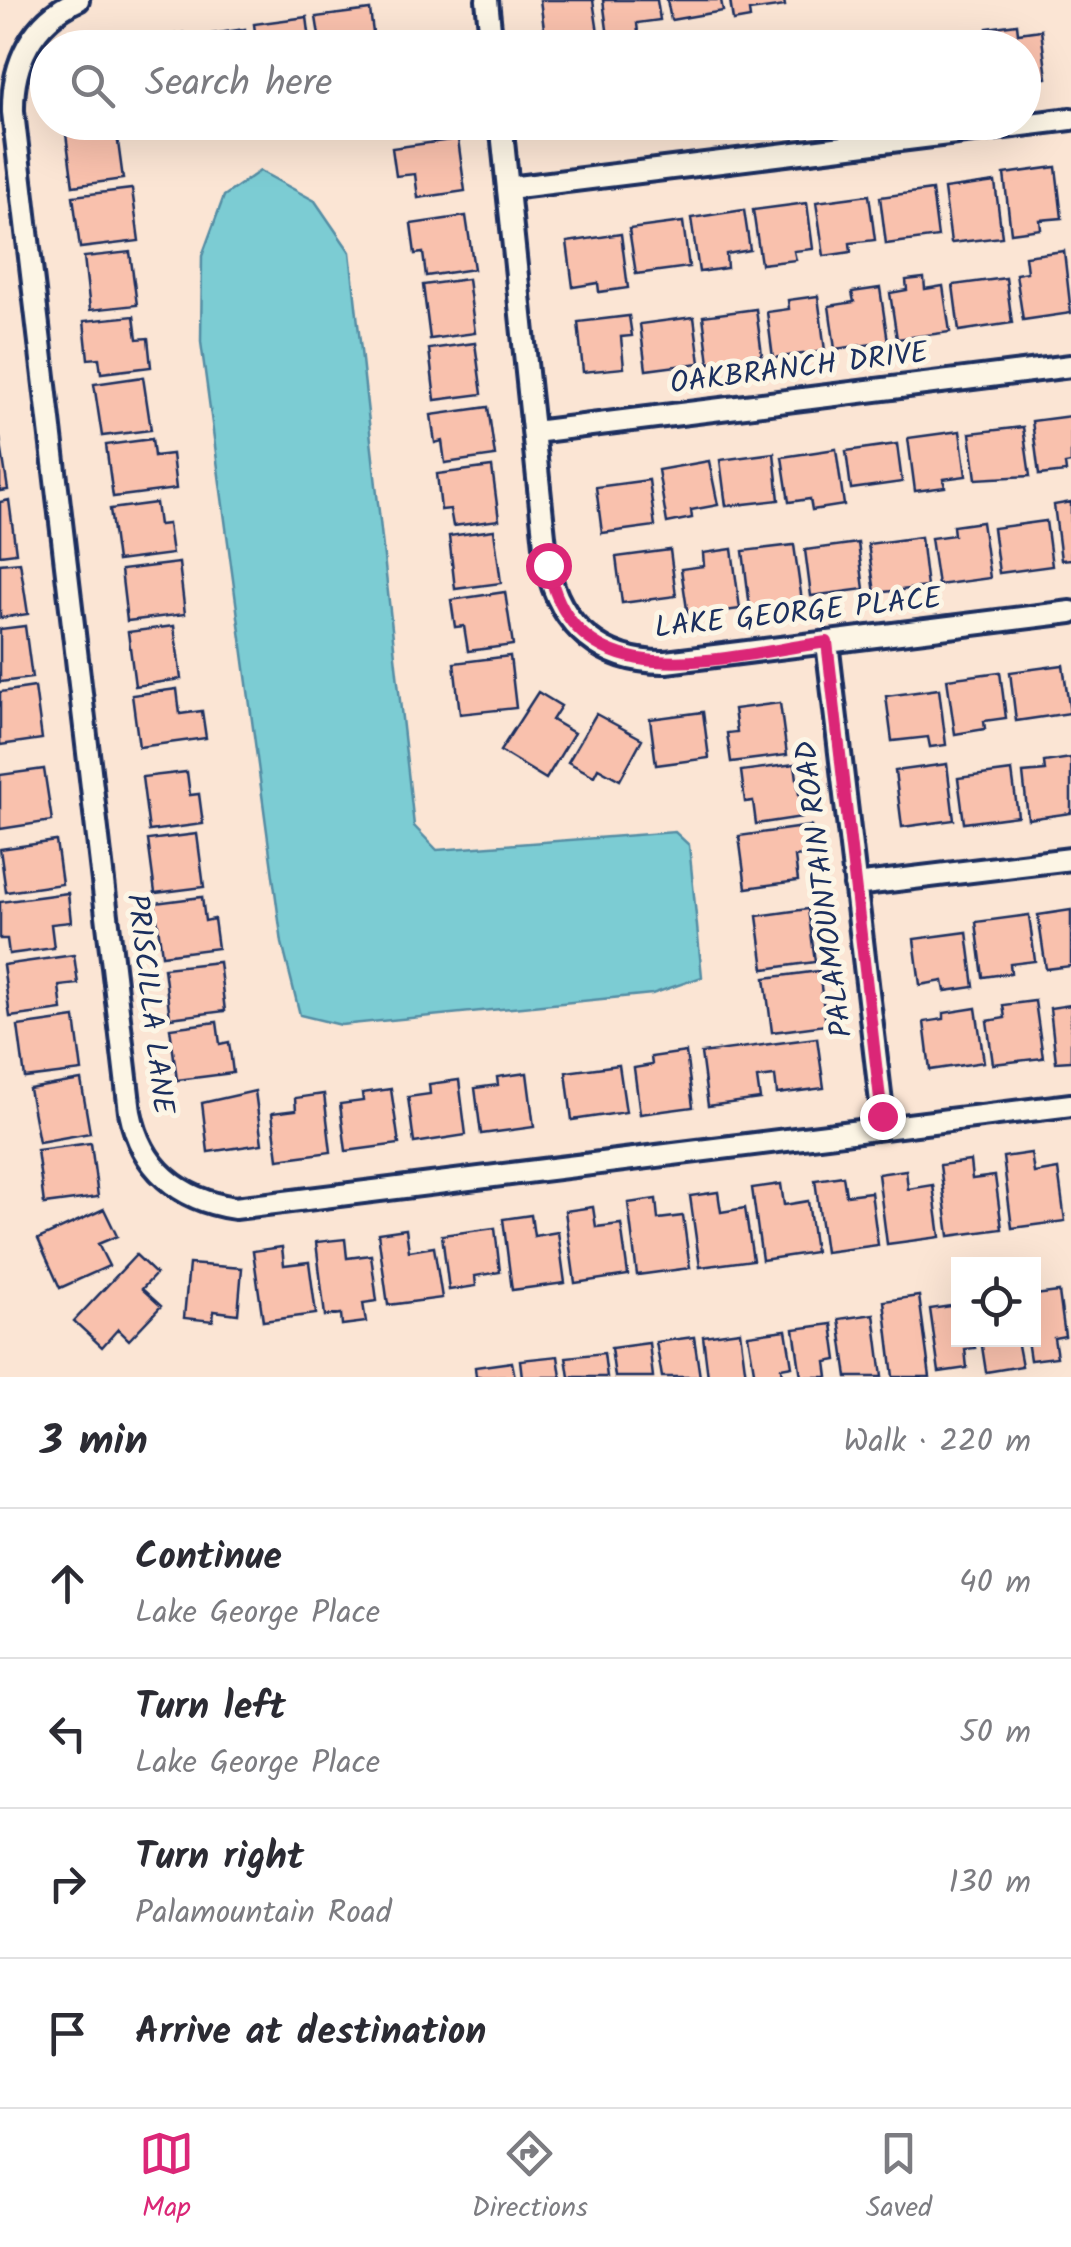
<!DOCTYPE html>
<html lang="en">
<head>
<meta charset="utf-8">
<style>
	body { margin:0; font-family:Kalam,sans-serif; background:#f2f2f3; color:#2b2b33 }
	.controls { position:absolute; right:30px; bottom:30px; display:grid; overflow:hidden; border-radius:0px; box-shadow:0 10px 40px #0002 }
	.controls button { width:90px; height:90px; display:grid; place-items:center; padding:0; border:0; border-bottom:2px solid #e1e1e2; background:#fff; color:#2b2b33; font:50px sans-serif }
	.stop { position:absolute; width:30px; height:30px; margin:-22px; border:8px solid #db2777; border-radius:50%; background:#fff }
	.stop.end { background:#db2777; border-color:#fff; box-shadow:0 2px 10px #0008 }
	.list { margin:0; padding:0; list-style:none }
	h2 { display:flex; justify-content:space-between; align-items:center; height:130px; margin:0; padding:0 40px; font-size:42px }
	h2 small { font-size:32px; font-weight:400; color:#7c7c81 }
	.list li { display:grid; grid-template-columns:65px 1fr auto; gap:30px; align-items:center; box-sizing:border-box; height:150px; padding:0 40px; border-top:2px solid #e1e1e2 }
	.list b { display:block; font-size:38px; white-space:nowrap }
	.list p { margin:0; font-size:32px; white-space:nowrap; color:#7c7c81 }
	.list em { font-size:32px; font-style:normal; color:#7c7c81 }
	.icon { flex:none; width:55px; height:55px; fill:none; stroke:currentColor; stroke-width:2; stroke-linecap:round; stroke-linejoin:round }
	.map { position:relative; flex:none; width:1071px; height:1377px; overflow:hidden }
	.search { position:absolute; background:#fff; box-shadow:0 10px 40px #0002; left:30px; right:30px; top:30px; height:110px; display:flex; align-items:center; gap:25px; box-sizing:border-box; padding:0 35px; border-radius:55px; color:#7c7c81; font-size:38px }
	.sheet { height:730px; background:#fff }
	nav { display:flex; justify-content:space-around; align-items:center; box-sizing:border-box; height:140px; border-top:2px solid #e1e1e2; background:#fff; font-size:28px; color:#7c7c81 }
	nav a { display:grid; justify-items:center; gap:5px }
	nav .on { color:#db2777 }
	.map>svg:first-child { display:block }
	.water { fill:#7bccd3; stroke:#558da4; stroke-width:2.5 }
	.building { fill:#f9c1ad; stroke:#1b2f5e; stroke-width:2.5 }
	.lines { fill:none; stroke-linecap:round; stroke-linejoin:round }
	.street-casing { stroke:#1b2f5e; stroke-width:28 }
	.street { stroke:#fcf5e5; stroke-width:20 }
	.route { stroke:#db2777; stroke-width:12 }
	.labels { text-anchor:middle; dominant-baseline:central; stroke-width:10; stroke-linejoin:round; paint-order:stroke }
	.street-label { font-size:30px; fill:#1b2f5e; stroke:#fcf5e5 }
</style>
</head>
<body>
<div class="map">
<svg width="1071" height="1377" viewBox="0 0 1071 1377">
	<rect width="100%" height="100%" fill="#fbe5d4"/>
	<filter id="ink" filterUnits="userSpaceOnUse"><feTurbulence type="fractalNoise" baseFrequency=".01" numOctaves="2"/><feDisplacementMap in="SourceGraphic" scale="20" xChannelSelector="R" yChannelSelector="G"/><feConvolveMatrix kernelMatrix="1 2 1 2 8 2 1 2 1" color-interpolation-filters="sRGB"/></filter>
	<g filter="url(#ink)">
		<!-- water -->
		<path class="water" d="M260 171 315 201 350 252 414 826 437 850 675 832 689 845 702 977 652 994 341 1025 300 1015 282 943 201 342 202 256 224 196Z"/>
		<!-- building -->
		<path class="building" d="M540 0H593L600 46 571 48 570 40 546 43Z
			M603 0H657L660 20 637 23 638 33 608 37Z
			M667 0H721L723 11 671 20Z
			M730 0H784L785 6 749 11 750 18 733 21Z
			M370 10 375 48H321L316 17Z
			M307 17 311 48H257L254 24Z
			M1017 24 1018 33 1041 30 1047 78 1024 81V48H990L987 28Z
			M245 29 247 48H194L192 37Z
			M183 33 185 48H130L129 41Z
			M978 36 980 48H926L925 42Z
			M407 122H453V129L409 135Z
			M116 127 123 179 73 186 66 134Z
			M458 139 465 191 418 198 415 174 396 176 392 148Z
			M1056 167 1062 218 1040 220 1041 229 1011 233 1004 174Z
			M995 182 1002 237 951 243 944 189Z
			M132 189 139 241 80 248 73 196Z
			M932 190 938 237 886 244 880 197Z
			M869 195 875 240 850 243 851 252 824 256 816 202Z
			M807 203 813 249 794 251 796 260 761 264 753 210Z
			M744 210 750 250 726 254 727 268 699 272 691 218Z
			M466 216 474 269 426 276 423 253 415 254 411 224Z
			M683 222 689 267 636 274 629 229Z
			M621 234 628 288 599 292 598 283 573 287 567 242Z
			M1064 251 1071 313 1023 320 1016 274 1027 272 1025 256Z
			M130 252 137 305 90 310 84 257Z
			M924 278 925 289 943 286 950 332 897 339 890 293 907 290 906 280Z
			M1006 278 1012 323 959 331 953 285Z
			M468 279 475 333 430 339 423 285Z
			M880 288 888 342 835 349 829 306 854 302 852 292Z
			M818 296 825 351 773 358 767 312 789 309 788 300Z
			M756 309 762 355 709 363 703 316Z
			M134 316 137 339 148 338 151 367 101 373 99 358 88 359 84 321Z
			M629 316 632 336 621 337 624 368 583 372 578 322Z
			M694 317 700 363 646 370 640 324Z
			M475 343 482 394 435 400 429 349Z
			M143 377 151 430 102 436 94 384Z
			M488 407 495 456 445 463 442 441 435 443 431 415Z
			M1071 416V463L1065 464 1066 472 1039 475 1032 421Z
			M1023 427 1030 476 976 479 970 433Z
			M960 431 966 476 943 479 945 487 915 491 908 438Z
			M0 438 8 490 0 491Z
			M152 439 154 456 172 454 176 489 113 497 106 445Z
			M897 444 902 482 851 489 846 451Z
			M836 449 844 505 812 510 810 499 789 502 782 457Z
			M774 453 779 500 726 506 720 460Z
			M709 461 718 505 691 510 692 518 667 523 658 470Z
			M492 467 499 520 453 526 450 509 441 510 437 474Z
			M649 480 655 526 602 533 596 487Z
			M9 500 16 553 0 555V502Z
			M1071 502V559L1061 560 1054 505Z
			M156 503 159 525 168 524 172 554 117 561 110 509Z
			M1046 521 1052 566 999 573 993 528Z
			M982 522 990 578 938 585 931 538 954 535 953 526Z
			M494 530 501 583 455 589 449 536Z
			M921 537 927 587 875 593 868 544Z
			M858 543 864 589 811 596 805 550Z
			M794 545 802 601 750 608 743 551Z
			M732 549 740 609 688 616 681 569 704 566 703 553Z
			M670 550 676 596 622 603 616 557Z
			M20 562 28 614 0 618V564Z
			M179 563 185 614 127 621 121 570Z
			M505 592 513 645 468 651 464 626 455 627 451 600Z
			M25 626 32 678 0 682V629Z
			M174 626 181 679 135 686 128 632Z
			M510 656 516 708 460 714 454 663Z
			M1063 665 1070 713 1016 721 1010 672Z
			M1000 672 1006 718 984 721 985 729 955 734 947 679Z
			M35 687 42 739 0 745V692Z
			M177 689 180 714 202 711 206 738 139 747 132 695Z
			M939 689 946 745 930 747 928 737 892 741 886 696Z
			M538 692 561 706 552 720 574 733 546 779 500 751Z
			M780 703 787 755 731 762 727 733 737 732 734 709Z
			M703 712 709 758 656 765 650 719Z
			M596 714 642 739 620 780 598 768 594 776 568 762Z
			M1071 758V813L1028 819 1023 773 1045 771 1044 762Z
			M795 764 802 817 756 824 753 801 745 802 741 771Z
			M947 764 954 820 902 827 895 771Z
			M44 769 52 821 0 829V775Z
			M1012 771 1018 816 964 823 958 778Z
			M187 772 190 795 199 794 203 824 149 831 142 777Z
			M811 826 815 854 795 857 798 881 746 888 739 836Z
			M197 834 204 887 155 893 148 840Z
			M56 841 62 884 6 892 0 849Z
			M68 893 71 922 51 924 54 948 9 954 7 939H0V902Z
			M202 897 205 921 214 919 218 948 162 955 155 903Z
			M808 909 815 962 764 969 757 916Z
			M1071 910V966L1046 969 1038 915Z
			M1029 915 1035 961 1010 964 1011 973 983 977 976 922Z
			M967 932 974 987 945 991 943 981 920 985 914 939Z
			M74 955 78 984 59 986 62 1010 10 1017 3 965Z
			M219 962 225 1011 170 1018 164 968Z
			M819 971 826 1025 772 1032 765 978Z
			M1035 1001 1043 1058 993 1064 987 1021 1005 1018 1003 1005Z
			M1071 1005V1061L1056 1062 1050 1008Z
			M976 1008 984 1062 930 1070 924 1022 944 1019V1013Z
			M75 1018 82 1071 25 1078 18 1026Z
			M217 1022 220 1044 229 1042 233 1073 177 1080 170 1028Z
			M817 1038 824 1088 777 1094 775 1076 757 1078 760 1099 708 1106 701 1053Z
			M686 1052 693 1107 640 1114 634 1068 652 1065 651 1057Z
			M619 1065 626 1112 572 1120 566 1072Z
			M527 1073 534 1127 481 1134 475 1088 498 1085 497 1077Z
			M81 1080 90 1133 39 1142 29 1089Z
			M459 1080 466 1135 414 1143 408 1097 430 1094 429 1084Z
			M391 1089 399 1144 346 1151 340 1104 363 1101 362 1093Z
			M255 1091 262 1144 208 1152 202 1103Z
			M324 1094 331 1152 278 1159 272 1113 296 1110 295 1098Z
			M91 1143 98 1197 44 1204 37 1150Z
			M1031 1153 1034 1173 1058 1169 1065 1221 1012 1228 1003 1157Z
			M970 1161 972 1179 995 1176 1002 1229 949 1236 940 1165Z
			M906 1170 908 1189 933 1185 940 1237 887 1244 878 1174Z
			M843 1176 846 1195 871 1192 878 1245 825 1252 815 1180Z
			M781 1184 784 1205 808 1201 815 1252 762 1260 752 1188Z
			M718 1192 721 1212 745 1208 753 1260 700 1267 690 1196Z
			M656 1199 658 1219 683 1216 690 1268 637 1275 628 1203Z
			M593 1207 596 1227 621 1224 628 1275 575 1283 565 1211Z
			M104 1209 117 1236 98 1244 109 1266 60 1288 38 1239Z
			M531 1215 534 1236 558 1232 565 1283 512 1290 503 1219Z
			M495 1228 500 1272 475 1276 476 1286 449 1290 442 1235Z
			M406 1229 409 1251 434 1247 442 1298 388 1305 378 1233Z
			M345 1239 347 1258 371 1255 377 1301 363 1303 366 1322 342 1325 341 1314 325 1316 316 1242Z
			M282 1247 284 1265 309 1262 316 1314 263 1321 253 1251Z
			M136 1255 156 1274 142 1289 161 1306 129 1340 118 1329 102 1347 74 1321Z
			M189 1264 242 1268 238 1314 214 1311 213 1321 184 1318Z
			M1059 1292 1065 1336 1054 1338 1057 1357 1030 1360 1027 1340H1034V1295Z
			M919 1296 930 1377H893L884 1301Z
			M958 1305V1340H973L975 1348 965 1349 967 1368 939 1372 930 1309Z
			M874 1314 882 1377H847L839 1319Z
			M832 1324 837 1360 826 1362 828 1377H801L794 1329Z
			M786 1330 792 1366 781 1368 782 1377H755L748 1335Z
			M740 1331 746 1376 708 1377 703 1336Z
			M694 1337 700 1377H662L656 1342Z
			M981 1340H1017L1022 1366 986 1372Z
			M649 1343 653 1377H615L611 1348Z
			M604 1353 607 1377H569L566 1357Z
			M558 1356 561 1377H522L520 1360Z
			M512 1362 515 1377H476L475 1367Z"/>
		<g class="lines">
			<defs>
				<path id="street" d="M78 0C32 21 12 63 13 112L130 1112C141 1168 179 1200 235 1208L1071 1105
					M487 0 492 48
					M501 122 547 565C560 627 603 663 666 662L1071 612
					M509 188 1071 119
					M534 432 1071 366
					M827 642 884 1128
					M855 885 1071 859"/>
			</defs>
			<!-- street casing -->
			<use href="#street" class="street-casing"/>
			<!-- street -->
			<use href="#street" class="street"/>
		</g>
	</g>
	<g class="lines" filter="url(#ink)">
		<!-- route -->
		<path class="route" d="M548 565C574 706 727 655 827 642L882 1116"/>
	</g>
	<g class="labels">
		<!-- street labels -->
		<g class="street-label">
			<text transform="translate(799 369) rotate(-7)">OAKBRANCH DRIVE</text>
			<text transform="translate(798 614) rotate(-6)">LAKE GEORGE PLACE</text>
			<text transform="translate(825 889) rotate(-97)">PALAMOUNTAIN ROAD</text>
			<text transform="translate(149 1004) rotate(83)">PRISCILLA LANE</text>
		</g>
	</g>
</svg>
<div class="controls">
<button><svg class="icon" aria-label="locate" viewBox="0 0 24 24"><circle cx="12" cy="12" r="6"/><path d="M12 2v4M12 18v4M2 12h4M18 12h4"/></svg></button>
</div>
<div class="stop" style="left:548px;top:565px"></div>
<div class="stop end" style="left:882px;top:1116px"></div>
<div class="search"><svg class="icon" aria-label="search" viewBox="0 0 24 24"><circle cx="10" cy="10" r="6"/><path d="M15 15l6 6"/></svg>Search here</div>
</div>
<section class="sheet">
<h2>3 min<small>Walk · 220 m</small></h2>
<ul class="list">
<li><svg class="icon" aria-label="ahead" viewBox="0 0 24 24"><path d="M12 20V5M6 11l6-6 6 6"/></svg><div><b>Continue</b><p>Lake George Place</p></div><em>40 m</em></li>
<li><svg class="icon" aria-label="left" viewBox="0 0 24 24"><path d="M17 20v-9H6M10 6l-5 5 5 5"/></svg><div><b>Turn left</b><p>Lake George Place</p></div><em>50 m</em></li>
<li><svg class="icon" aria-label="right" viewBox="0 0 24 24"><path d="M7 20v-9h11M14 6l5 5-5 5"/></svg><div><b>Turn right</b><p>Palamountain Road</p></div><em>130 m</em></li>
<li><svg class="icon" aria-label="arrive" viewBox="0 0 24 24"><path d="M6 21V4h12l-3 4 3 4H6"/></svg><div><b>Arrive at destination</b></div></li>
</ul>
</section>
<nav>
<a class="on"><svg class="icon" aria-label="map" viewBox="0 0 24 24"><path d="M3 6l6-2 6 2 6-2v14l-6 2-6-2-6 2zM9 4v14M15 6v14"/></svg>Map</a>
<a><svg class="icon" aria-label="directions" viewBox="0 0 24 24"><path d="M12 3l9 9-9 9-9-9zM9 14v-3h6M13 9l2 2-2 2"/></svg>Directions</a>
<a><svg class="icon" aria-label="saved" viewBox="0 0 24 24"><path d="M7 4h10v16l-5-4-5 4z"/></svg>Saved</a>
</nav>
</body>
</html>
